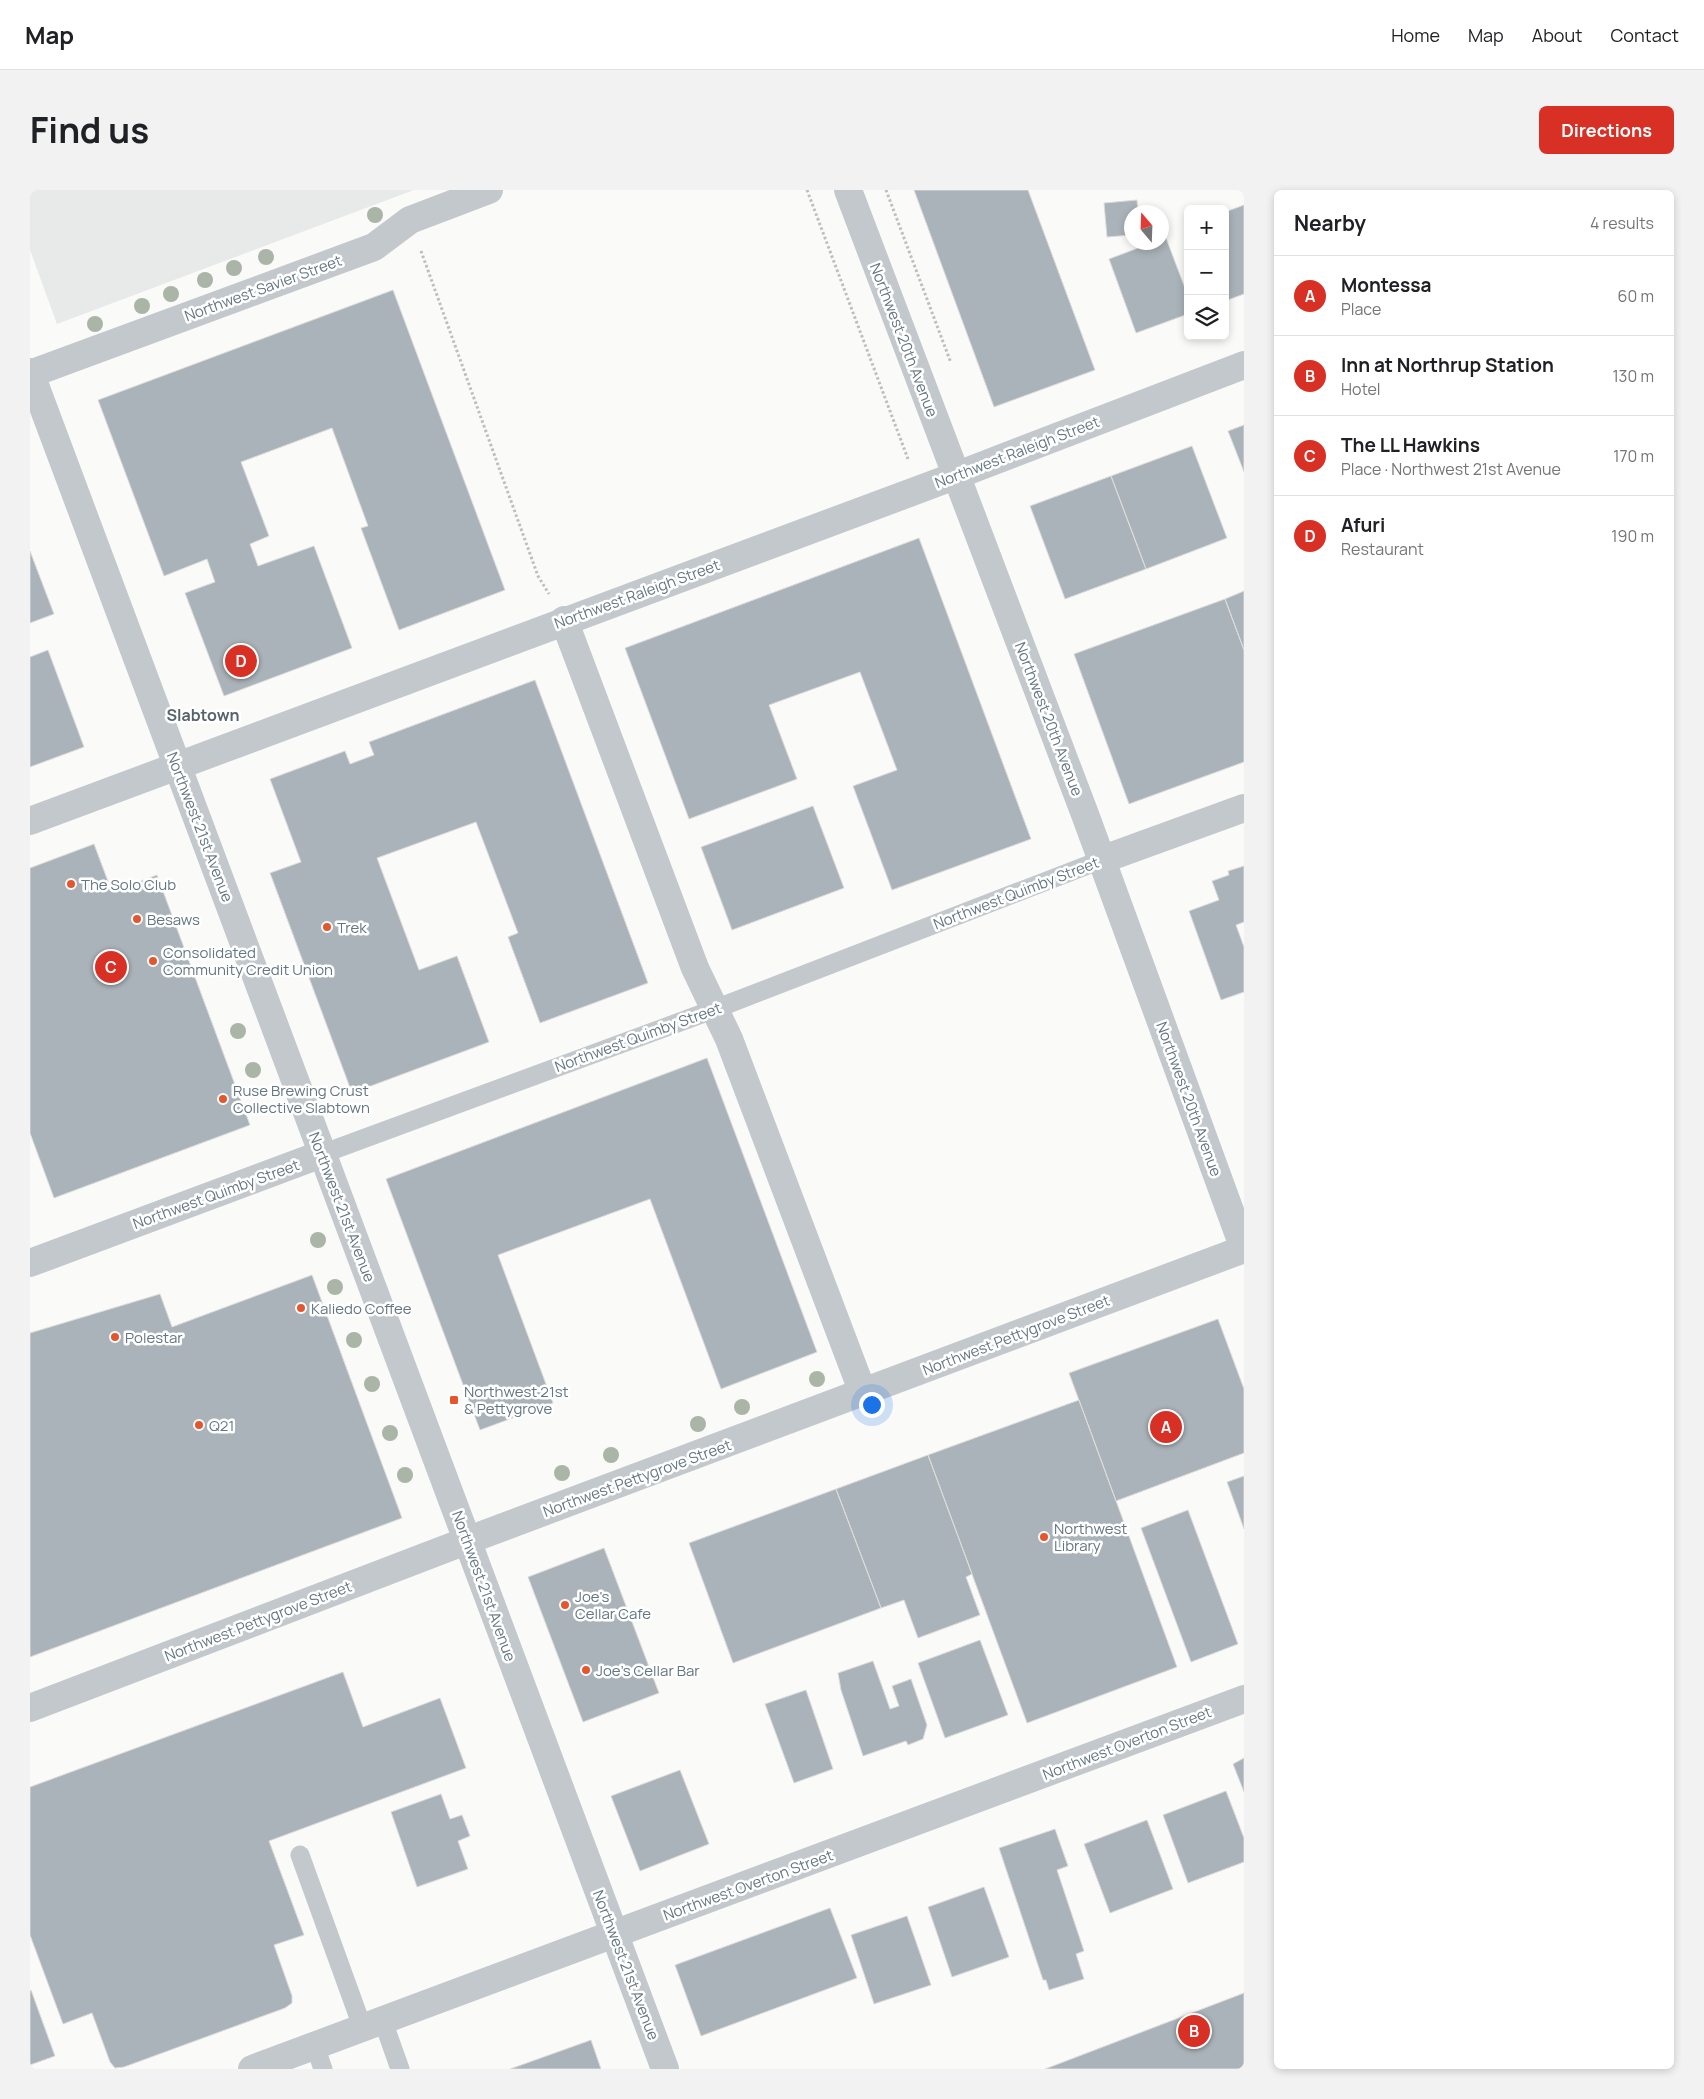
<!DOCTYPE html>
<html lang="en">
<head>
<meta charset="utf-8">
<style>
	body { margin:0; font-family:Manrope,sans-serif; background:#f2f2f2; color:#202124 }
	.controls { position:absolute; right:15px; top:15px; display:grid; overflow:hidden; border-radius:8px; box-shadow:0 2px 8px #0003 }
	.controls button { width:45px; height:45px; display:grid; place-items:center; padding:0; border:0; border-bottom:1px solid #e0e0e0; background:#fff; color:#202124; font:25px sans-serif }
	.compass { position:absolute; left:1094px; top:15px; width:45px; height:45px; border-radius:50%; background:#fff; box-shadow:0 2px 8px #0003; rotate:341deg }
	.you { position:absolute; left:841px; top:1214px; width:18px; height:18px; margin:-12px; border:4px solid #fff; border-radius:50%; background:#1a73e8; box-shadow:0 0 0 8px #1a73e833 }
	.badge { display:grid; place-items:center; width:32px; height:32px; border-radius:50%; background:#d93025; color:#fff; font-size:16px; font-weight:700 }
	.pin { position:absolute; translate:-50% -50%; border:2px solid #fff; box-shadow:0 1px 5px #0006 }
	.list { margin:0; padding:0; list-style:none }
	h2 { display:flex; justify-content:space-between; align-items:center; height:65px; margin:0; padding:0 20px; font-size:21px }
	h2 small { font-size:16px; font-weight:400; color:#757577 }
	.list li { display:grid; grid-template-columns:32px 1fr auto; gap:15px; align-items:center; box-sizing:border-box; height:80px; padding:0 20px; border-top:1px solid #e0e0e0 }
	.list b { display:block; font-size:19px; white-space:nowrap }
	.list p { margin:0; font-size:16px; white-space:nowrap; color:#757577 }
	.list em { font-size:16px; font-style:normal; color:#757577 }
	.icon { flex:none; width:28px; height:28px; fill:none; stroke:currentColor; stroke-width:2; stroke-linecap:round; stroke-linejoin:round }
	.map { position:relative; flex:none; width:1214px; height:1879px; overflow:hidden; border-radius:8px }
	header { display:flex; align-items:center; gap:30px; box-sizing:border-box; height:70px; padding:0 25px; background:#fff; border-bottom:1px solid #e0e0e0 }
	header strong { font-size:24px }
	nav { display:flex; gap:28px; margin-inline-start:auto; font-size:18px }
	.intro { display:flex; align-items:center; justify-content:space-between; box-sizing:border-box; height:120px; padding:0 30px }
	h1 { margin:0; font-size:35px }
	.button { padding:12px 22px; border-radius:8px; background:#d93025; color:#fff; font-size:18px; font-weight:700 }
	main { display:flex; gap:30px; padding:0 30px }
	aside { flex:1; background:#fff; border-radius:8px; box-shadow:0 2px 8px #0003 }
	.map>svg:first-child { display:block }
	.built { fill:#e8e9e9 }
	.building { fill:#aab3b9; stroke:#dcdcda }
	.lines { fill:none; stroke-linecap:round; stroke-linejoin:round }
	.path { stroke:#bbbfc2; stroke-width:3; stroke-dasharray:2.5 2.5; stroke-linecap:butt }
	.service { stroke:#c3c8cc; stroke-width:19 }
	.pedestrian { stroke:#c3c8cc; stroke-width:28 }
	.minor { stroke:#c3c8cc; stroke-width:28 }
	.tertiary { stroke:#c3c8cc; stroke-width:28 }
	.tree { fill:#aab4a7 }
	.poi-dot { fill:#e4572e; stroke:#fff; stroke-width:2 }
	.labels { text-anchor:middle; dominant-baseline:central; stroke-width:5; stroke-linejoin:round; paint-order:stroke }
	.street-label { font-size:15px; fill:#657683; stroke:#fff }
	.poi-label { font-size:15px; fill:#657683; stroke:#fff; text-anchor:start }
	.neighbourhood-label { font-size:16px; font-weight:bold; fill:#57646e; stroke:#fff }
</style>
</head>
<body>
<header>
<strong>Map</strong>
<nav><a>Home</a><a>Map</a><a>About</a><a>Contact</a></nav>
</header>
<div class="intro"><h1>Find us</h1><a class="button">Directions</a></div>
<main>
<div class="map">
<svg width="1214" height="1879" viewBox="0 0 1214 1879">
	<rect width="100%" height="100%" fill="#fafaf8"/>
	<!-- built -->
	<path class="built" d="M0 0H384L27 134 0 60Z"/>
	<!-- building -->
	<path class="building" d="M884 0H998L1065 180 964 217Z
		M1107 10 1108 22H1102V45L1077 47 1074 13Z
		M1214 15V104L1195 111V22Z
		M1136 48 1158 106V124L1106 143 1079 69 1124 52H1132V50Z
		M363 100 475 400 369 440 331 338 338 336 302 238 211 272 239 346 220 354 228 376 284 356 322 458 194 506 155 403 185 392 177 369 134 386 68 210Z
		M1214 235V282L1198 241Z
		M1162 256 1197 348 1116 379 1081 286Z
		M1081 286 1116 379 1035 409 1000 316Z
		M889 348 1001 649 862 700 823 596 867 580 830 482 739 515 767 589 659 629 595 458Z
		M0 361 24 424 0 433Z
		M1214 401V460L1195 409Z
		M1195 409 1214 460V572L1099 614 1044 464Z
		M18 460 54 557 0 577V467Z
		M505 490 618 793 510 833 478 747 488 743 446 632 347 668 389 780 427 766 459 852 322 903 240 683 271 672 240 589 315 561 320 574 344 565 339 552Z
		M783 616 814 698 702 740 671 657Z
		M64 654 82 702 127 685 220 935 24 1008 0 943V678Z
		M1214 676V732L1206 735 1214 757V802L1191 810 1159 721 1189 710 1182 691 1199 685 1198 681Z
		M677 868 787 1162 691 1199 620 1009 468 1065 523 1213 450 1240 356 989Z
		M282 1085 372 1328 0 1467V1143L130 1104 142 1137Z
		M1188 1129 1214 1199V1263L1086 1311 1039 1183Z
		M1049 1210 1147 1477 997 1533 898 1265Z
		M898 1265 942 1384 936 1387 950 1425 888 1448 874 1410 851 1418 806 1299Z
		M1214 1286V1339L1197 1292Z
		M806 1299 851 1418 703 1473 659 1353Z
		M1158 1320 1208 1454 1161 1472 1111 1338Z
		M574 1358 629 1503 553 1532 498 1387Z
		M950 1450 978 1525 915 1548 888 1473Z
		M843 1471 860 1519 869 1516 862 1496 881 1489 897 1535 893 1549 878 1555 876 1551 833 1566 811 1500 808 1483Z
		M313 1482 333 1537 410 1508 436 1578 239 1651 274 1745 244 1755 262 1806V1813L255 1818 94 1877 85 1878 80 1872 62 1823 33 1834 0 1745V1597Z
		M776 1500 803 1579 764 1593 735 1514Z
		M1214 1568V1602L1203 1574Z
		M650 1580 679 1654 610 1681 581 1606Z
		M1196 1601 1214 1648V1672L1158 1693 1133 1625Z
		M411 1604 420 1629 432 1625 440 1646 428 1651 438 1679 387 1697 361 1622Z
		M1117 1630 1143 1699 1080 1723 1054 1654Z
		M1025 1639 1038 1676 1027 1680 1054 1761 1046 1764 1054 1789 1019 1800 1016 1790H1013L969 1658Z
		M954 1697 979 1767 922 1787 898 1717Z
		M800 1718 827 1788 671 1846 645 1775Z
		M877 1726 901 1795 844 1814 821 1745Z
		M1 1800 25 1866 0 1875V1801Z
		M1214 1803V1879H1015Z
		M561 1850 571 1879H480Z"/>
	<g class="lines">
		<!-- path -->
		<path class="path" d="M777 0 878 269
			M856 0 921 173
			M391 61 508 386 519 404"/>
		<!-- service -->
		<path class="service" d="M292 964 685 819 1071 670
			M270 1665 333 1839
			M353 1831 370 1879
			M285 1856 293 1879"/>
		<!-- pedestrian -->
		<path class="pedestrian" d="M534 430 665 778 699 849 833 1203"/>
		<!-- minor -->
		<path class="minor" d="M818 0 1056 627 1214 1059
			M0 184 344 57 380 30 459 0
			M0 631 925 286 1214 175
			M1071 670 1214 618
			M0 1073 292 964
			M0 1518 436 1351 1214 1059
			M222 1879 1214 1509"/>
		<!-- tertiary -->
		<path class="tertiary" d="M0 182 635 1879"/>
	</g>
	<!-- trees -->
	<g class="tree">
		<circle cx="345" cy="25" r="8"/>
		<circle cx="236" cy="67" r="8"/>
		<circle cx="204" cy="78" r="8"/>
		<circle cx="175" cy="90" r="8"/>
		<circle cx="141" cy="104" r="8"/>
		<circle cx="112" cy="116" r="8"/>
		<circle cx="65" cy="134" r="8"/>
		<circle cx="208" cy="841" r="8"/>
		<circle cx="223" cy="880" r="8"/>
		<circle cx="288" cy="1050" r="8"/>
		<circle cx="305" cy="1097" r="8"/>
		<circle cx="324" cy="1150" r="8"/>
		<circle cx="787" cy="1189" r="8"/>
		<circle cx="342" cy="1194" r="8"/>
		<circle cx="712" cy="1217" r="8"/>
		<circle cx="668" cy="1234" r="8"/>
		<circle cx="360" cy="1243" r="8"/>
		<circle cx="581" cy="1265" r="8"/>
		<circle cx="532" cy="1283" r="8"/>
		<circle cx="375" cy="1285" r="8"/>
	</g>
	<!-- markers -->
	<g class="poi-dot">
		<circle cx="41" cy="694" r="5"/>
		<circle cx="107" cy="729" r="5"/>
		<circle cx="297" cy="737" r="5"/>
		<circle cx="123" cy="771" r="5"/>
		<circle cx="193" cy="909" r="5"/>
		<circle cx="271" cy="1118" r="5"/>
		<circle cx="85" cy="1147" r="5"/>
		<rect x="419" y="1205" width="10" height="10" rx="2.5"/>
		<circle cx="169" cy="1235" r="5"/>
		<circle cx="1014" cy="1347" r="5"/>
		<circle cx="535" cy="1415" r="5"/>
		<circle cx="556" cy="1480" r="5"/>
	</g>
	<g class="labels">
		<!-- street labels -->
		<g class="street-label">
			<text transform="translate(233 98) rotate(-20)">Northwest Savier Street</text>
			<text transform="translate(874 150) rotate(69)">Northwest 20th Avenue</text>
			<text transform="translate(987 262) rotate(-21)">Northwest Raleigh Street</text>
			<text transform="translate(607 404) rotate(-20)">Northwest Raleigh Street</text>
			<text transform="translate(1019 529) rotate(69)">Northwest 20th Avenue</text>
			<text transform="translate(170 637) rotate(69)">Northwest 21st Avenue</text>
			<text transform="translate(986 703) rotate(-21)">Northwest Quimby Street</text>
			<text transform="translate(608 847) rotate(-20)">Northwest Quimby Street</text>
			<text transform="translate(1159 909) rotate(70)">Northwest 20th Avenue</text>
			<text transform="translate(186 1004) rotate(-20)">Northwest Quimby Street</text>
			<text transform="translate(312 1017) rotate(69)">Northwest 21st Avenue</text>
			<text transform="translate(986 1145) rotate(-21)">Northwest Pettygrove Street</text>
			<text transform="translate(607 1288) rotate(-20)">Northwest Pettygrove Street</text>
			<text transform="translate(454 1396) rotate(70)">Northwest 21st Avenue</text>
			<text transform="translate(228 1431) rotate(-21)">Northwest Pettygrove Street</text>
			<text transform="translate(1097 1553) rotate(-21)">Northwest Overton Street</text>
			<text transform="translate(718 1695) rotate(-20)">Northwest Overton Street</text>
			<text transform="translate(596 1775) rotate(69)">Northwest 21st Avenue</text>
		</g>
		<!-- poi labels -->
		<g class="poi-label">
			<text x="51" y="694">The Solo Club</text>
			<text x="117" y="729">Besaws</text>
			<text x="307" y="737">Trek</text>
			<text x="133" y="762">Consolidated<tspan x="133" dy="17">Community Credit Union</tspan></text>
			<text x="203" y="900">Ruse Brewing Crust<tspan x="203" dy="17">Collective Slabtown</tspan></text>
			<text x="281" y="1118">Kaliedo Coffee</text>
			<text x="95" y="1147">Polestar</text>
			<text x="434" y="1201">Northwest 21st<tspan x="434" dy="17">&amp; Pettygrove</tspan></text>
			<text x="179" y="1235">Q21</text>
			<text x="1024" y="1338">Northwest<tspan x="1024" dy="17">Library</tspan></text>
			<text x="545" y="1406">Joe's<tspan x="545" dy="17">Cellar Cafe</tspan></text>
			<text x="566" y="1480">Joe's Cellar Bar</text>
		</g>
		<!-- neighbourhood labels -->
		<g class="neighbourhood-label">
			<text x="173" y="525">Slabtown</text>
		</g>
	</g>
</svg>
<div class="controls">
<button>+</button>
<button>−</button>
<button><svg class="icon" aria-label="layers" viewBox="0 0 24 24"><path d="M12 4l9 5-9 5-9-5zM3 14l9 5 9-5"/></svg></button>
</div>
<svg class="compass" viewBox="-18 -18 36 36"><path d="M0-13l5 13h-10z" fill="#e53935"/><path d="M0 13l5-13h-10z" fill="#757577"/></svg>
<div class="you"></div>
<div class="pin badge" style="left:1136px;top:1237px">A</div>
<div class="pin badge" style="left:1164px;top:1841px">B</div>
<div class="pin badge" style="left:81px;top:777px">C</div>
<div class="pin badge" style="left:211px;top:471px">D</div>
</div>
<aside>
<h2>Nearby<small>4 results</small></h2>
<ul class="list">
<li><span class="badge">A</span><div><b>Montessa</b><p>Place</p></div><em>60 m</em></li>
<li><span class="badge">B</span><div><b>Inn at Northrup Station</b><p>Hotel</p></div><em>130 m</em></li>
<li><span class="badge">C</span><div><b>The LL Hawkins</b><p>Place · Northwest 21st Avenue</p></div><em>170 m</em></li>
<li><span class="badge">D</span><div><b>Afuri</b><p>Restaurant</p></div><em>190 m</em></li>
</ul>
</aside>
</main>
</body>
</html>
